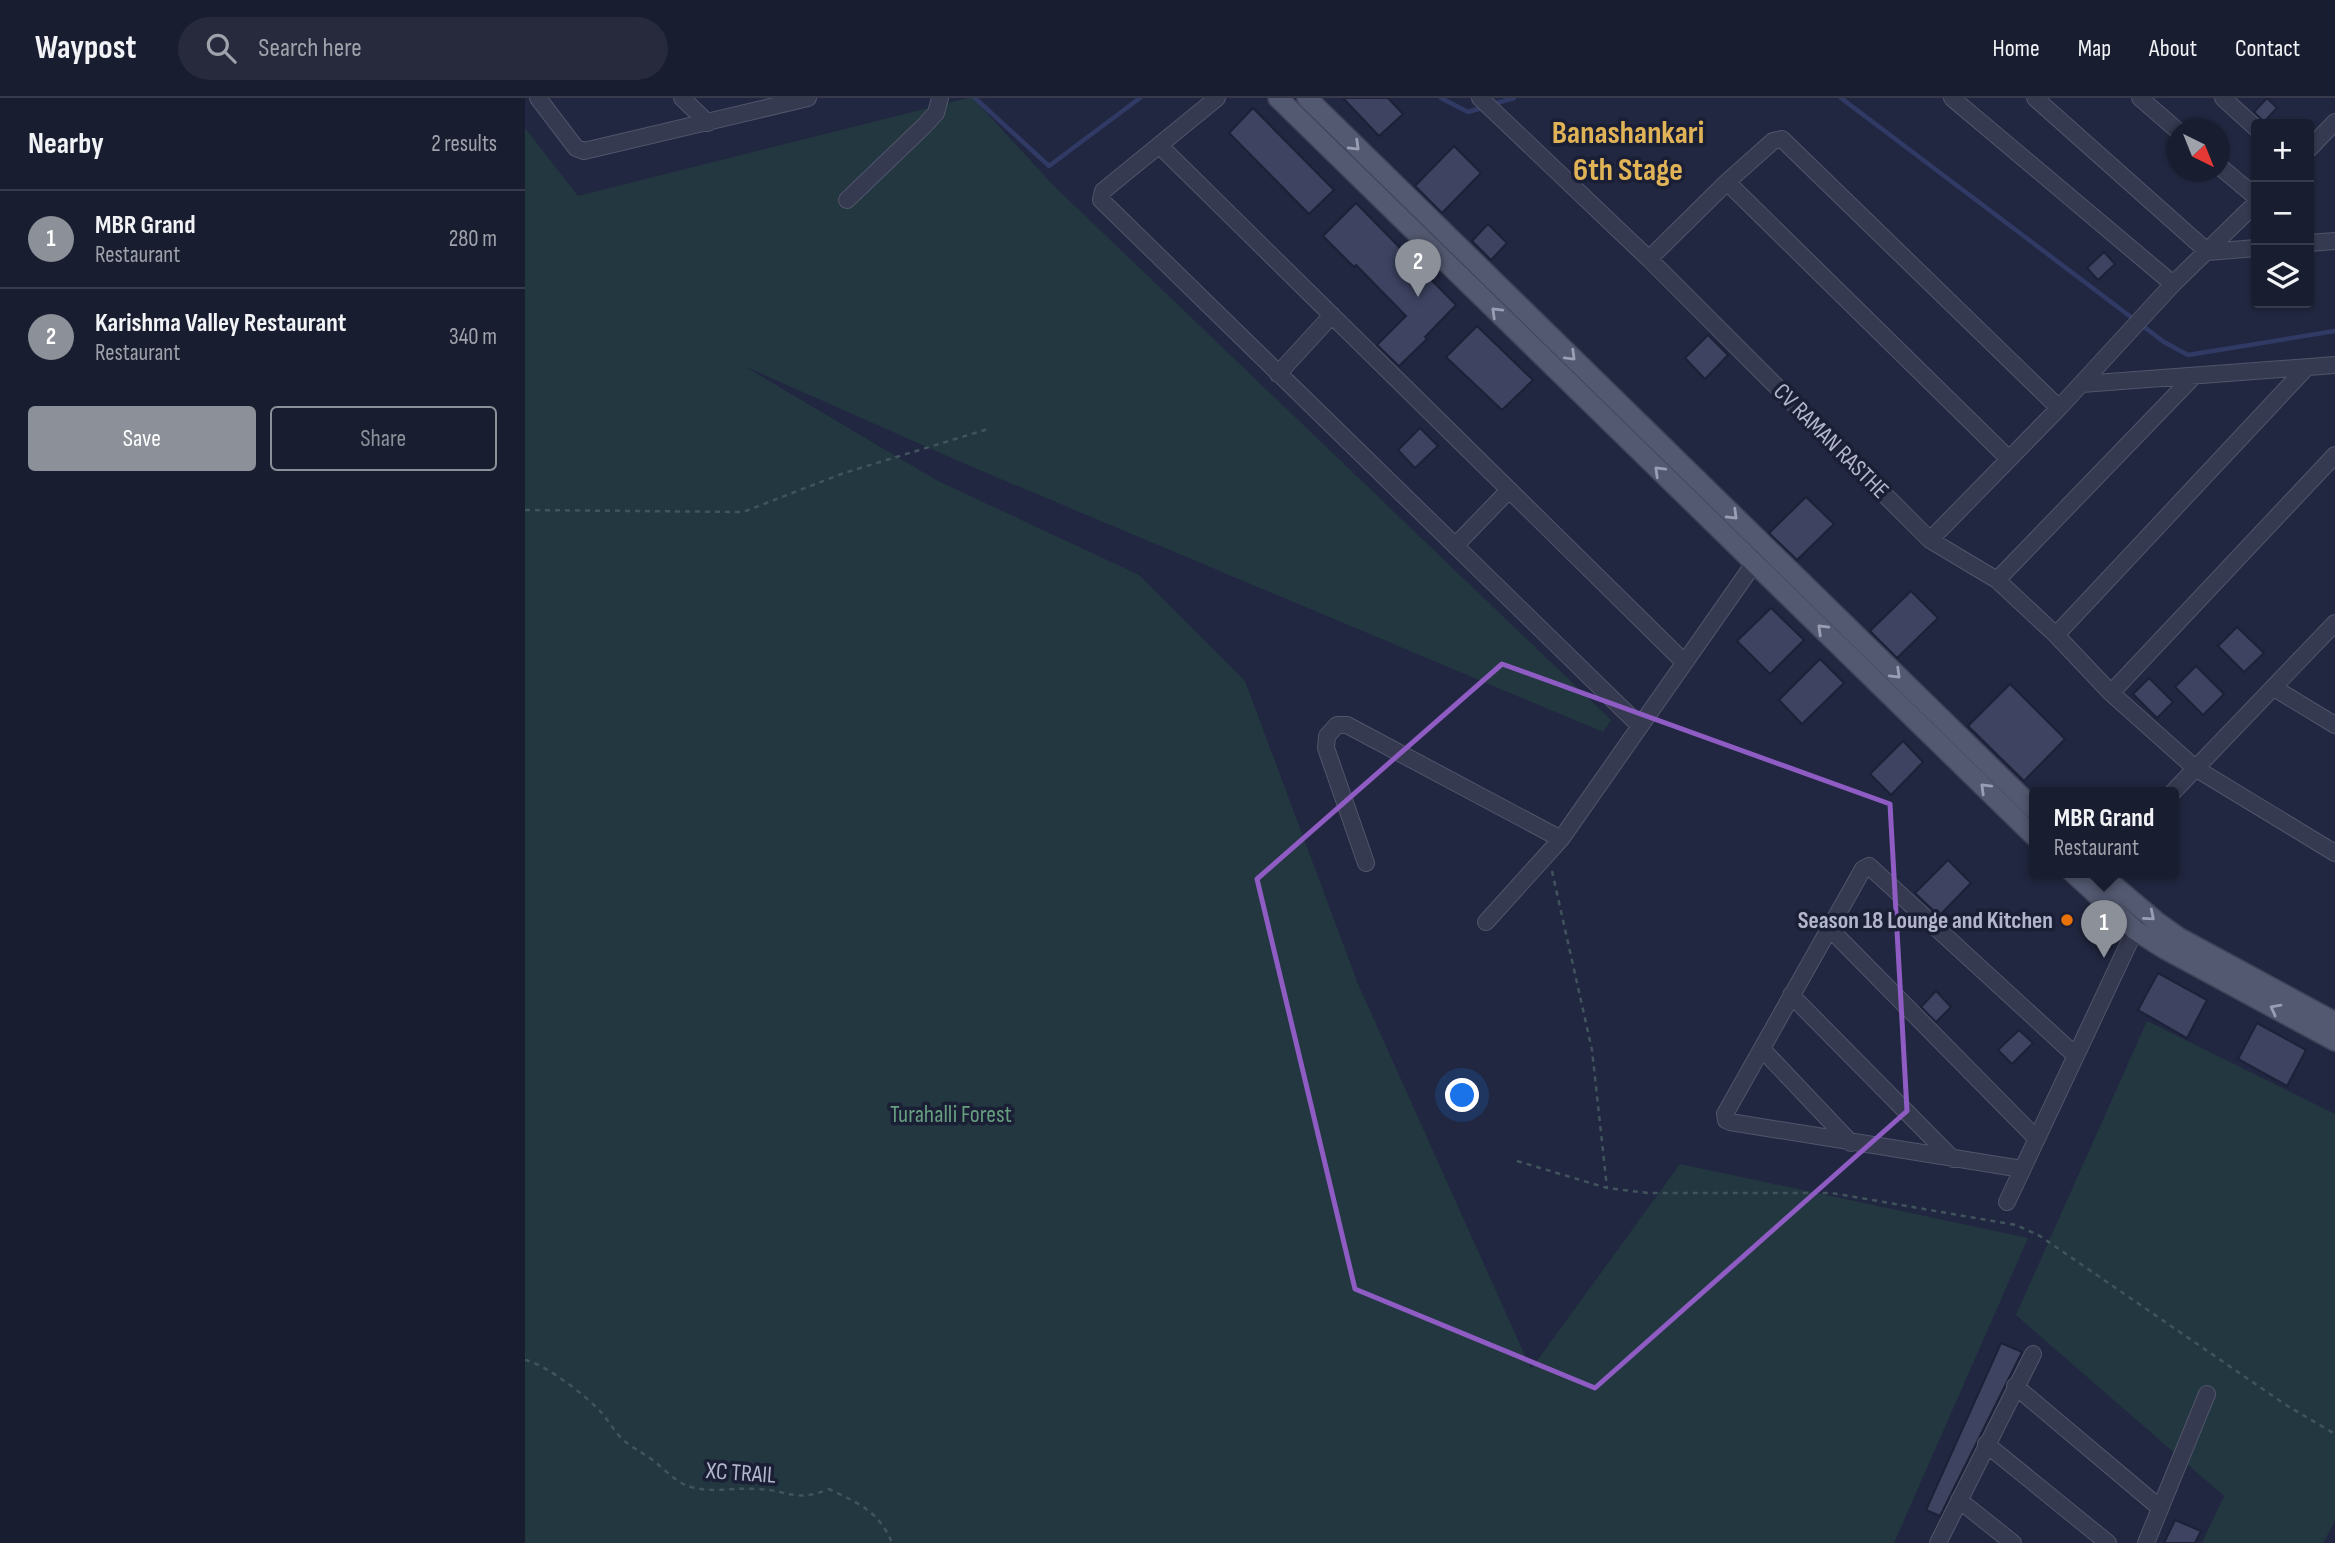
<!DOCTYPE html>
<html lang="en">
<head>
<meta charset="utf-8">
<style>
	body { margin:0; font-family:"Sofia Sans Condensed",sans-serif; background:#262a3c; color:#f1f3f6 }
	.controls { position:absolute; right:21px; top:21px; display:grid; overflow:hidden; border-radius:7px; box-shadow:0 2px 5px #0004 }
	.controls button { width:63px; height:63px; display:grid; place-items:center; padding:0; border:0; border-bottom:2px solid #373b4c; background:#191d30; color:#f1f3f6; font:35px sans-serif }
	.compass { position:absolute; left:1642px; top:21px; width:63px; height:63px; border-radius:50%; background:#191d30; box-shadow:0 2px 5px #0004; rotate:137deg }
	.you { position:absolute; left:938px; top:998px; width:24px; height:24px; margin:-18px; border:5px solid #fff; border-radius:50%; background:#1a73e8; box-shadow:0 0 0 10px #1a73e833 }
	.badge { display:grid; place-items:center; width:46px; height:46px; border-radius:50%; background:#8c9099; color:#fff; font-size:23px; font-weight:700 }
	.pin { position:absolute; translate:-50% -58px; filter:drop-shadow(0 2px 4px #0008) }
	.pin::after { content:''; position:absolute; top:37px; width:24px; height:21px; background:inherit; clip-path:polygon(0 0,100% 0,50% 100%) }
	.popup { position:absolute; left:1504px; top:689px; width:150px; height:91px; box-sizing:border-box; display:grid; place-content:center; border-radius:7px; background:#191d30; filter:drop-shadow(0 2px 5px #0005); font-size:23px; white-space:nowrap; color:#9fa2ab }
	.popup b { font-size:26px; color:#f1f3f6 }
	.popup::after { content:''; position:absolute; left:50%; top:100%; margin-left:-14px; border:14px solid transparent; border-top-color:#191d30 }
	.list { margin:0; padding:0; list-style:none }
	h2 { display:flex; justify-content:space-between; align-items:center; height:91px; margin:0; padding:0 28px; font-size:30px }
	h2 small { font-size:23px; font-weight:400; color:#9fa2ab }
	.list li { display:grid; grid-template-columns:46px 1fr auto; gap:21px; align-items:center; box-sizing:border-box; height:98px; padding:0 28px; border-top:2px solid #373b4c }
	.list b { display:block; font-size:26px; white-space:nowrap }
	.list p { margin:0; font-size:23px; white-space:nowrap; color:#9fa2ab }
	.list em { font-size:23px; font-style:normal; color:#9fa2ab }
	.actions { display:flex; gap:14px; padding:21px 28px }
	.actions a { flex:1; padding:16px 0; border:2px solid #8c9099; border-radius:7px; text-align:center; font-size:24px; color:#8c9099 }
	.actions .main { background:#8c9099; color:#fff }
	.icon { flex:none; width:38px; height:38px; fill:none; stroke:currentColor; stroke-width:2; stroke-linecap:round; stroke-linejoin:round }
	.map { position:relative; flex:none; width:1810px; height:1445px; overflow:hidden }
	header { display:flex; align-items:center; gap:42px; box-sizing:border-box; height:98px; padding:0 35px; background:#191d30; border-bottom:2px solid #373b4c }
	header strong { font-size:33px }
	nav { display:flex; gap:38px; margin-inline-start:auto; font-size:24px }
	.search { width:490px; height:63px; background:#262a3c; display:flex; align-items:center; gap:18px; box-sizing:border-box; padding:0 24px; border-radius:38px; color:#9fa2ab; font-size:26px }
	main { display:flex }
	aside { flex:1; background:#191d30 }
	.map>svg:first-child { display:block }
	.green { fill:#233741 }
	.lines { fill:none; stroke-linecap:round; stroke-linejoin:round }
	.stream { stroke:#303a65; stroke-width:4.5 }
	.building { fill:#3d4361; stroke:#1d2137; stroke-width:2 }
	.minor-casing { stroke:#51556b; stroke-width:18 }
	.major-casing { stroke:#3f4359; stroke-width:22 }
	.path { stroke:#41545e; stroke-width:2.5; stroke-dasharray:5 5; stroke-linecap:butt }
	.minor { stroke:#363a50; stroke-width:16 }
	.major { stroke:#535970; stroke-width:19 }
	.oneway { stroke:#9a9eb4 }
	.marked { fill:none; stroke:#8e5cc3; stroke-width:5; stroke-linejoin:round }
	.food-dot { fill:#e8710a; stroke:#1b1f35; stroke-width:2.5 }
	.labels { text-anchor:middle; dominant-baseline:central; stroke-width:7; stroke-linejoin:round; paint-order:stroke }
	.street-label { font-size:24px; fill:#b2b5cb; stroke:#1b1f35 }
	.poi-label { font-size:24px; font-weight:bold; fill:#b2b5cb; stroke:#1b1f35; text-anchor:end }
	.park-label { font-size:24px; fill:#669e80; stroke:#1b1f35 }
	.district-label { font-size:32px; font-weight:bold; fill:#e0b357; stroke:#1b1f35 }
</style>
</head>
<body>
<header>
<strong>Waypost</strong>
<div class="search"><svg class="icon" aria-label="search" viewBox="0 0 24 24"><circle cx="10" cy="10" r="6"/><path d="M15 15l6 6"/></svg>Search here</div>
<nav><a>Home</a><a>Map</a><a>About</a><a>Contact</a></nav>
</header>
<main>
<aside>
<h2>Nearby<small>2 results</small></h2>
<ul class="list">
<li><span class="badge">1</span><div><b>MBR Grand</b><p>Restaurant</p></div><em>280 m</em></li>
<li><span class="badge">2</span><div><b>Karishma Valley Restaurant</b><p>Restaurant</p></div><em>340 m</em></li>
</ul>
<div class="actions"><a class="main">Save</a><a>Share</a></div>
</aside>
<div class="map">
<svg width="1810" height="1445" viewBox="0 0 1810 1445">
	<rect width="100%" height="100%" fill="#212740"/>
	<!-- green -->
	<path class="green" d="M443 0H448L528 87 1086 622 1078 634 445 368 219 268 411 382 614 477 720 583 833 886 1006 1271 1155 1066 1503 1140 1369 1445H0V30L53 98Z
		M1622 923 1810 1016V1423L1798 1445H1677L1699 1398 1491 1217Z"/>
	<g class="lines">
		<!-- stream -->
		<path class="stream" d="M450 0 524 68 615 0
			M916 0 943 14 960 9
			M1316 0 1639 244 1663 257 1810 233
			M968 6 989 0"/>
	</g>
	<!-- building -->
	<path class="building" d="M818 0H863L878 16 854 38Z
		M1742 0 1752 10 1739 24 1729 14Z
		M728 10 809 92 784 116 704 35Z
		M929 48 956 75 917 115 890 88Z
		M831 105 931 207 900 239 902 241 874 268 852 247 881 218 831 167 829 169 798 138Z
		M963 126 982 145 966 162 947 143Z
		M1579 154 1590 166 1573 182 1562 170Z
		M952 228 1008 282 977 312 921 259Z
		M1183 237 1203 257 1180 281 1160 260Z
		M895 330 913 348 890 370 873 352Z
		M1281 399 1309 426 1272 462 1244 435Z
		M1386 493 1413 520 1372 560 1345 533Z
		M1246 510 1279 542 1245 576 1212 543Z
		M1712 529 1739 555 1719 574 1693 548Z
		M1295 561 1319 585 1277 626 1254 602Z
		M1671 568 1699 596 1678 617 1650 589Z
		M1624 580 1648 604 1632 620 1608 596Z
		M1485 586 1540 641 1499 683 1443 628Z
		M1378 643 1398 664 1366 697 1345 676Z
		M1423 762 1446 785 1414 818 1390 795Z
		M1633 875 1682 902 1662 940 1613 912Z
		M1411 893 1426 909 1411 924 1396 909Z
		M1732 925 1781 952 1762 988 1713 961Z
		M1494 932 1508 945 1487 966 1473 952Z
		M1476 1245 1497 1254 1415 1418 1401 1412Z
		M1650 1422 1676 1433 1670 1445H1639Z"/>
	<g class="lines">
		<defs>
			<path id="minor" d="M13 0 51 50 59 53 283 0
				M157 0 183 25
				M692 0 578 93 576 102 1115 628
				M955 0 1124 161 1405 442 1472 482 1531 537 1586 595 1670 670 1810 755
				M1427 0 1648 186
				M1510 0 1683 154 1731 150
				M1615 0 1652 32
				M1698 0 1731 30
				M634 47 1159 564
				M1784 51 1810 24
				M1694 68 1731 99
				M1202 84 1484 361
				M322 102 399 28 411 15 415 0
				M1784 145 1810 143
				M1124 161 1202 84 1248 43 1257 41 1534 310
				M753 276 807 217
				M1557 286 1810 267
				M1405 442 1534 310 1648 186 1731 105
				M930 448 984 392
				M1472 482 1669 278
				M1531 537 1781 270
				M1749 590 1810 627
				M1586 595 1810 357
				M1648 694 1810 525
				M841 765 801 650 802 638 812 627H822L1036 741
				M961 824 1036 741 1235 457
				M1305 831 1510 1039
				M1266 897 1428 1061
				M1237 951 1326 1045
				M1497 1071 1205 1024 1201 1022 1200 1016 1338 771 1344 768 1550 957
				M1482 1104 1610 832
				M1490 1288 1635 1410
				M1461 1346 1583 1445
				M1434 1402 1488 1445
				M1413 1445 1508 1256
				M1621 1445 1682 1296"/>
			<path id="major" d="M753 0 1509 738
				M782 0 1509 711
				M1547 774 1610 832 1638 850 1810 943
				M1573 774 1632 824 1653 839 1810 924"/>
		</defs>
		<!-- minor casing -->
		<use href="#minor" class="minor-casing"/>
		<!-- major casing -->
		<use href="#major" class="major-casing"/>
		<!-- path -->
		<path class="path" d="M0 412 218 414 319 375 463 331
			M1027 773 1067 952 1082 1090
			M992 1063 1082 1090 1123 1095H1307L1491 1127 1515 1138 1761 1307 1810 1336
			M0 1262C20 1266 60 1297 75 1313 84 1323 91 1337 102 1345 111 1352 120 1356 129 1363 139 1371 151 1384 163 1388 186 1396 208 1389 232 1391 264 1392 270 1405 304 1391 333 1405 354 1413 367 1445"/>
		<!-- minor -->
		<use href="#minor" class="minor"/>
		<!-- major -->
		<use href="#major" class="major"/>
	</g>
	<!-- one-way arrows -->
	<defs><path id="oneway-chevron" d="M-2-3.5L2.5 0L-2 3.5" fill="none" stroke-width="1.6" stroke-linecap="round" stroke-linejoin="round" transform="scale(1.75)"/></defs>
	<g class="oneway">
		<use href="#oneway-chevron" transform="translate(830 48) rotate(44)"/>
		<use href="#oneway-chevron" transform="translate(971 214) rotate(-136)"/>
		<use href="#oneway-chevron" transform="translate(1046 258) rotate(44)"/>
		<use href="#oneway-chevron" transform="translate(1134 373) rotate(-136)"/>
		<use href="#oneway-chevron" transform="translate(1208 417) rotate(44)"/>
		<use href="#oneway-chevron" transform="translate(1297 531) rotate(-136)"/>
		<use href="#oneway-chevron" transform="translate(1371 576) rotate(44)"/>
		<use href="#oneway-chevron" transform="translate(1460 690) rotate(-136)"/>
		<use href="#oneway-chevron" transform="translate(1625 818) rotate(40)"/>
		<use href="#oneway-chevron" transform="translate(1750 911) rotate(-152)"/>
	</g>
	<!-- marked area -->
	<path class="marked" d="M977 566 1365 706 1382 1013 1070 1290 830 1191 732 781Z"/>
	<!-- markers -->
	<circle class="food-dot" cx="1542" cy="822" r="7"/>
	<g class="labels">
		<!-- street labels -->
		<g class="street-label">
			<text transform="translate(1306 343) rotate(45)">CV RAMAN RASTHE</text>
			<text transform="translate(216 1375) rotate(4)">XC TRAIL</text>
		</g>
		<!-- poi labels -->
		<g class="poi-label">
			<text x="1528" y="822">Season 18 Lounge and Kitchen</text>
		</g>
		<!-- park labels -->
		<g class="park-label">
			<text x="426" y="1016">Turahalli Forest</text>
		</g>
		<!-- district labels -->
		<g class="district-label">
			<text x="1103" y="35">Banashankari<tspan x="1103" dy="37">6th Stage</tspan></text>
		</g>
	</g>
</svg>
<div class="controls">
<button>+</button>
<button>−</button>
<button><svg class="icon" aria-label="layers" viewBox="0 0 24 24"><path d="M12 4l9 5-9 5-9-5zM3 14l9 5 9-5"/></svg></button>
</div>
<svg class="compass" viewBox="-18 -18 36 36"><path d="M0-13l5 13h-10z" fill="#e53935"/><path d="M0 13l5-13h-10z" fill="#9fa2ab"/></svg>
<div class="you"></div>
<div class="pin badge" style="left:1579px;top:860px">1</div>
<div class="popup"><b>MBR Grand</b>Restaurant</div>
<div class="pin badge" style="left:893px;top:199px">2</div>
</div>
</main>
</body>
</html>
